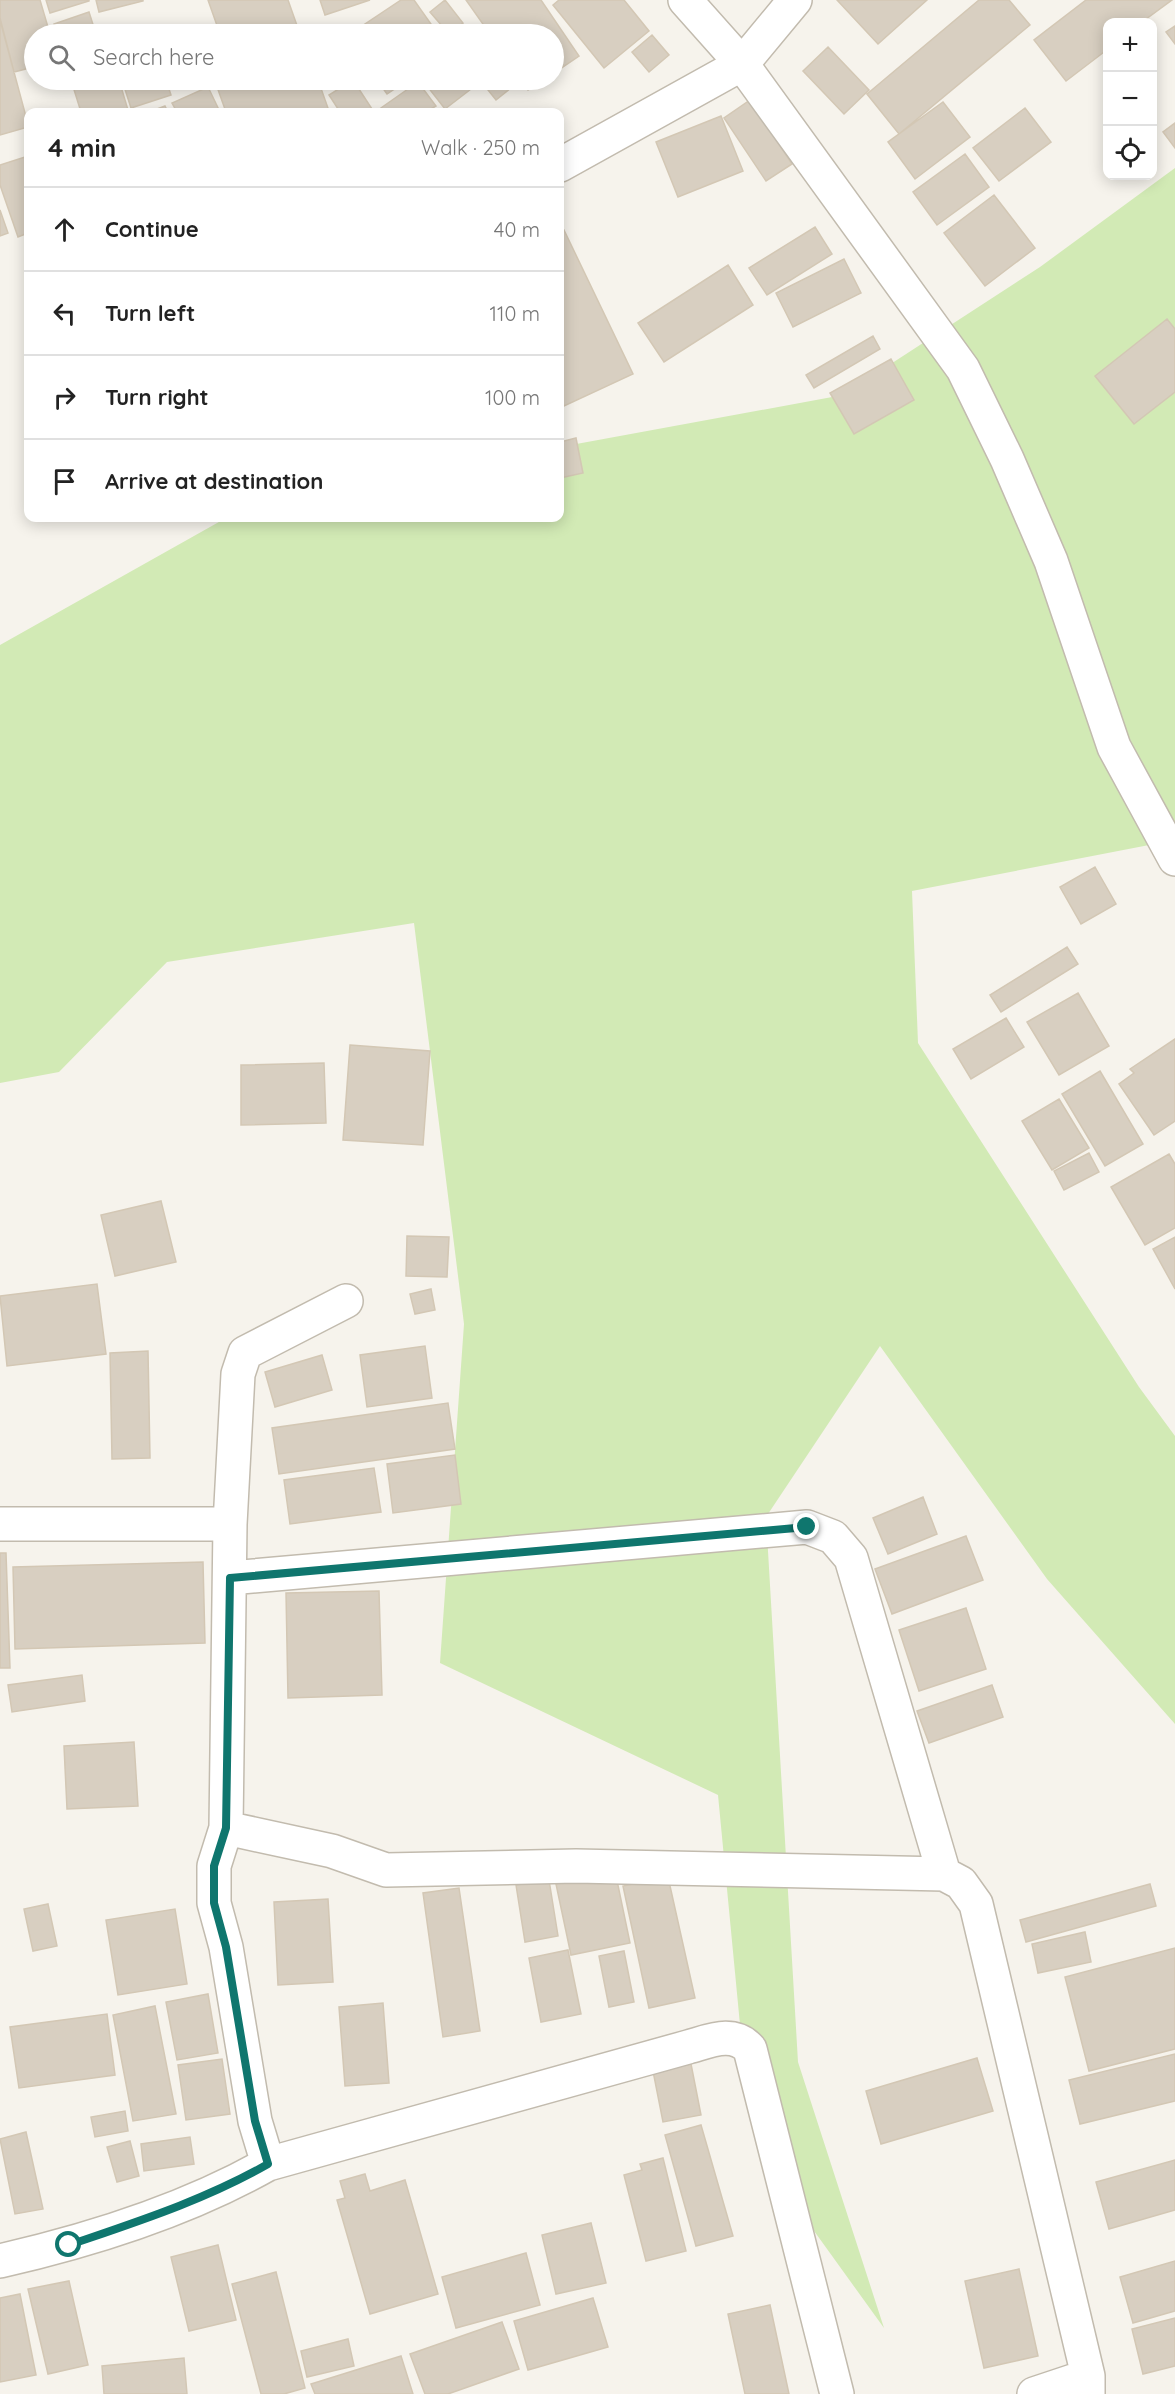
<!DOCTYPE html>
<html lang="en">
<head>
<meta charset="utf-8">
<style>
	body { margin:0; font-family:Quicksand,sans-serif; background:#f6f6f6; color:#222 }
	.controls { position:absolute; right:18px; top:18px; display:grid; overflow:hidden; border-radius:12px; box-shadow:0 3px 15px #0003 }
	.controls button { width:54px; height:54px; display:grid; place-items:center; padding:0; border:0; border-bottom:2px solid #e0e0e0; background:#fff; color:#222; font:30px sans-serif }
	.stop { position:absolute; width:18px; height:18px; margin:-14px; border:4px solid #0f766e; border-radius:50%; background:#fff }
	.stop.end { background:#0f766e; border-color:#fff; box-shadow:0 2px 6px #0008 }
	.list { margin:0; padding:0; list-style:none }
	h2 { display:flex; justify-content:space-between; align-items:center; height:78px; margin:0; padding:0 24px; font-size:26px }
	h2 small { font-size:20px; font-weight:400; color:#767676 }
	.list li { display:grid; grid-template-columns:39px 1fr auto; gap:18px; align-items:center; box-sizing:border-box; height:84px; padding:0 24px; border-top:2px solid #e0e0e0 }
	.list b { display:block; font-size:22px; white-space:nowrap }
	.list em { font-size:20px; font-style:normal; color:#767676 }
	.icon { flex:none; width:33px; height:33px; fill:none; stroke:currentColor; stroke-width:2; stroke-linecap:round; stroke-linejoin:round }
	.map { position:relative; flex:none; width:1175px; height:2394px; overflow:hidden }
	.search { position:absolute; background:#fff; box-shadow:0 3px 15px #0003; left:24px; top:24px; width:540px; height:66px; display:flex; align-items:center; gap:15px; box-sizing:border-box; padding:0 21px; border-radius:33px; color:#767676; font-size:22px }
	.panel { position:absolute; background:#fff; box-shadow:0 3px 15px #0003; left:24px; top:108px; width:540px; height:414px; border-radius:12px }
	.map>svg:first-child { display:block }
	.green { fill:#d2eab5 }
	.building { fill:#d8cfc1; stroke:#d3c7b4; stroke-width:1.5 }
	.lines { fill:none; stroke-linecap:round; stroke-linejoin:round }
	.street-casing { stroke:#c2bbae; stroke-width:36 }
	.street { stroke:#fff; stroke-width:33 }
	.route { stroke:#0f766e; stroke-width:8 }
</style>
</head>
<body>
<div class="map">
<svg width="1175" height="2394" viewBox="0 0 1175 2394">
	<rect width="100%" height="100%" fill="#f6f3ec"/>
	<!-- green -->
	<path class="green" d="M1175 168V840L912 891 918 1043 1139 1387 1175 1436V1724L1047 1579 880 1346 766 1517 798 2062 884 2328 804 2217 743 2056 718 1795 440 1663 464 1324 414 923 167 962 59 1072 0 1083V645L226 518H560V447L843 395 1040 267Z"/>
	<!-- building -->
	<path class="building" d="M0 0H40L50 34H34V67L14 72 0 18Z
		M46 0H89V1L50 13Z
		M96 0H143V1L99 12Z
		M208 0H288L300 34H220Z
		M320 0H370L325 15Z
		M401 0H414L438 34H350Z
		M445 0 463 23 449 34 430 12Z
		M466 0H541L579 56 554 73V34H490Z
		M559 0H624L649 31 604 68 553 5Z
		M837 0H927L878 44Z
		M979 0H1009L1030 25 899 134 867 94Z
		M1086 0H1172L1142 22H1108V49L1066 81 1034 40Z
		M89 12 96 34H57L54 24Z
		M0 20 28 124V127L0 135Z
		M1175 26V44L1166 32Z
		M652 35 669 55 649 72 632 52Z
		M828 47 869 90 844 114 803 71Z
		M71 80H119L128 110 120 112H81Z
		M122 80H166L171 95 131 108Z
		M175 80H203L177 87Z
		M229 80H318L329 111 226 112 216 84Z
		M353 80 374 112H340L329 95Z
		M377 80H408L387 94Z
		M428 80H470L475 86 445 109 424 82Z
		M480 80H514L517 83 496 100Z
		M521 80H544L528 90Z
		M418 82 436 106 426 112H380L378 110Z
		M208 87 220 112H177L172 103Z
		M750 100 792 164 766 181 724 118Z
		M943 102 970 137 915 179 888 142Z
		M165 106 168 112H149Z
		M1025 108 1051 142 999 181 973 148Z
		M721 116 743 171 678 197 656 142Z
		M1175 123V148L1163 132Z
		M965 154 989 187 937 225 913 192Z
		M28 156V233L18 237 0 185V165Z
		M994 195 1035 248 985 286 944 233Z
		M0 210 8 233 0 236Z
		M815 227 832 254 767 295 749 268Z
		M564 230 633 374 564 406 560 397V232Z
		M844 259 861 293 793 327 776 293Z
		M728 265 753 305 664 362 638 323Z
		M1167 319 1175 329V392L1134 424 1095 376Z
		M873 336 880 349 814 388 806 375Z
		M891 359 914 400 854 434 830 393Z
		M576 438 583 473 560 478V442Z
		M1095 867 1116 904 1081 924 1060 887Z
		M1067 947 1078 964 1001 1012 990 995Z
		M1078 993 1109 1046 1059 1075 1027 1022Z
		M1006 1018 1024 1047 971 1079 953 1049Z
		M1175 1039V1121L1154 1135 1119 1084 1134 1073 1130 1069Z
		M350 1045 430 1051 423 1145 343 1140Z
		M324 1063 326 1123 241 1125V1065Z
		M1100 1071 1143 1144 1105 1166 1062 1094Z
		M1059 1099 1089 1148 1052 1170 1022 1121Z
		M1089 1153 1099 1172 1064 1190 1054 1171Z
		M1169 1154 1175 1164V1228L1145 1245 1111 1187Z
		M161 1201 176 1262 115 1276 101 1215Z
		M407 1236 449 1237 447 1277 406 1276Z
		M1175 1237V1289L1153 1249Z
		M97 1284 106 1354 7 1366 0 1296Z
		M431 1289 435 1310 415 1314 410 1294Z
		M425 1346 432 1398 367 1407 360 1355Z
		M148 1351 150 1458 112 1459 110 1353Z
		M322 1355 332 1390 275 1407 265 1372Z
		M448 1403 455 1449 279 1474 272 1428Z
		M455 1455 461 1504 393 1513 387 1464Z
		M374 1468 381 1512 290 1524 284 1480Z
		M923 1497 937 1534 888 1554 873 1518Z
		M966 1536 983 1580 892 1614 875 1569Z
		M0 1553H6L10 1668H0Z
		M203 1562 205 1643 15 1649 13 1567Z
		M379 1591 382 1695 288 1698 286 1593Z
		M966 1608 986 1669 919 1691 899 1630Z
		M82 1675 85 1701 12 1712 8 1685Z
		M992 1685 1003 1717 929 1743 917 1711Z
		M134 1742 138 1806 67 1809 64 1746Z
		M615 1871 630 1943 571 1955 556 1884Z
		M668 1877 695 1998 649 2008 623 1886Z
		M549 1880 558 1936 525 1942 516 1885Z
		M1150 1884 1156 1906 1026 1942 1020 1920Z
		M459 1888 480 2031 443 2037 423 1893Z
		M328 1899 333 1982 278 1985 274 1902Z
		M48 1904 57 1946 33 1951 24 1909Z
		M175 1909 187 1984 118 1995 106 1920Z
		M1085 1932 1091 1962 1038 1973 1032 1944Z
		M1175 1948V2049L1089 2071 1065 1977Z
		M568 1950 581 2014 541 2022 529 1958Z
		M624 1951 634 2002 609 2007 599 1956Z
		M208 1994 218 2053 177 2060 166 2002Z
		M383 2003 389 2083 345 2086 339 2007Z
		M155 2006 176 2114 133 2121 113 2015Z
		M107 2014 115 2075 19 2088 10 2027Z
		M1175 2054V2101L1080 2124 1069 2080Z
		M977 2058 993 2111 881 2144 866 2091Z
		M222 2059 230 2114 186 2120 178 2065Z
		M691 2064 701 2115 663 2122 653 2071Z
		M125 2111 128 2131 95 2137 91 2117Z
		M701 2125 733 2236 696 2246 665 2135Z
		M26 2132 43 2209 15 2214 0 2139Z
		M190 2137 194 2164 144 2171 141 2144Z
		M130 2141 139 2176 117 2182 107 2147Z
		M663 2158 686 2251 646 2261 624 2175 642 2170 640 2164Z
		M1175 2160V2210L1109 2229 1096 2182Z
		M365 2174 370 2191 405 2180 438 2294 370 2314 337 2200 345 2198 340 2181Z
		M591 2223 606 2283 556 2294 542 2235Z
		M218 2245 236 2320 189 2331 171 2257Z
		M526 2253 540 2305 456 2328 442 2277Z
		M1175 2261V2311L1133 2323 1120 2277Z
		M1019 2269 1038 2356 984 2368 965 2281Z
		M276 2272 305 2388 284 2394H261L232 2284Z
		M69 2281 88 2365 48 2374 28 2289Z
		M20 2294 36 2375 0 2382V2298Z
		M593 2298 608 2347 528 2370 514 2321Z
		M770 2305 789 2394H745L728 2314Z
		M1175 2318V2366L1143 2374 1132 2329Z
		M502 2322 519 2369 448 2394H425L410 2354Z
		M348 2339 354 2366 307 2377 301 2351Z
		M401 2356 413 2394H315L311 2384Z
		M184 2358 187 2394H104L102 2366Z"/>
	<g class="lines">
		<defs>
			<path id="street" d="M685 0 742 64 963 369 1007 459 1051 561 1114 747 1175 859
				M560 165 742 64 795 0
				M346 1301 245 1353 238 1374 230 1524 226 1828 332 1851 386 1870 576 1866 944 1874 961 1883 976 1904 1088 2376V2394
				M0 1524H230
				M230 1578 807 1527 833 1537 851 1558 944 1874
				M268 2164 688 2047C710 2041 733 2030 750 2049L837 2394
				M0 2261C92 2240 185 2211 268 2164L255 2121 226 1947 214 1903V1866L226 1828
				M1034 2394 1088 2376"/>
		</defs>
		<!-- street casing -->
		<use href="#street" class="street-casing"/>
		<!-- street -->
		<use href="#street" class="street"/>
	</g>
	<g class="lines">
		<!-- route -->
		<path class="route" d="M69 2245C136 2222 205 2200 268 2164L255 2121 226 1947 214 1903V1866L226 1828 230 1578 807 1527"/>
	</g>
</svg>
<div class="controls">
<button>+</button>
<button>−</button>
<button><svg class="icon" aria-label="locate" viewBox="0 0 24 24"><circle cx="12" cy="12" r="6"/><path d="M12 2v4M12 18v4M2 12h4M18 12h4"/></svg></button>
</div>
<div class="stop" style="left:69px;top:2245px"></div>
<div class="stop end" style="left:807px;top:1527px"></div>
<div class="search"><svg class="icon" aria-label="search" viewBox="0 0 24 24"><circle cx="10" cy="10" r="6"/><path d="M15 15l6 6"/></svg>Search here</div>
<section class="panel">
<h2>4 min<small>Walk · 250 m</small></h2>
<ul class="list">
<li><svg class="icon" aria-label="ahead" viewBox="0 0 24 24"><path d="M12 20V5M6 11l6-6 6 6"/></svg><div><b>Continue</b></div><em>40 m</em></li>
<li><svg class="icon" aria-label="left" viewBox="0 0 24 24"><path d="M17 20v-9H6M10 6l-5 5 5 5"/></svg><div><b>Turn left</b></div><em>110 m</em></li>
<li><svg class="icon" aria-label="right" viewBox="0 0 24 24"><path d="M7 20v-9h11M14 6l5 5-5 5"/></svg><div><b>Turn right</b></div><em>100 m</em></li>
<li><svg class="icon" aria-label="arrive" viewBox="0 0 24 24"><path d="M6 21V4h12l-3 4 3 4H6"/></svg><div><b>Arrive at destination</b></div></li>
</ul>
</section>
</div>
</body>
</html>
